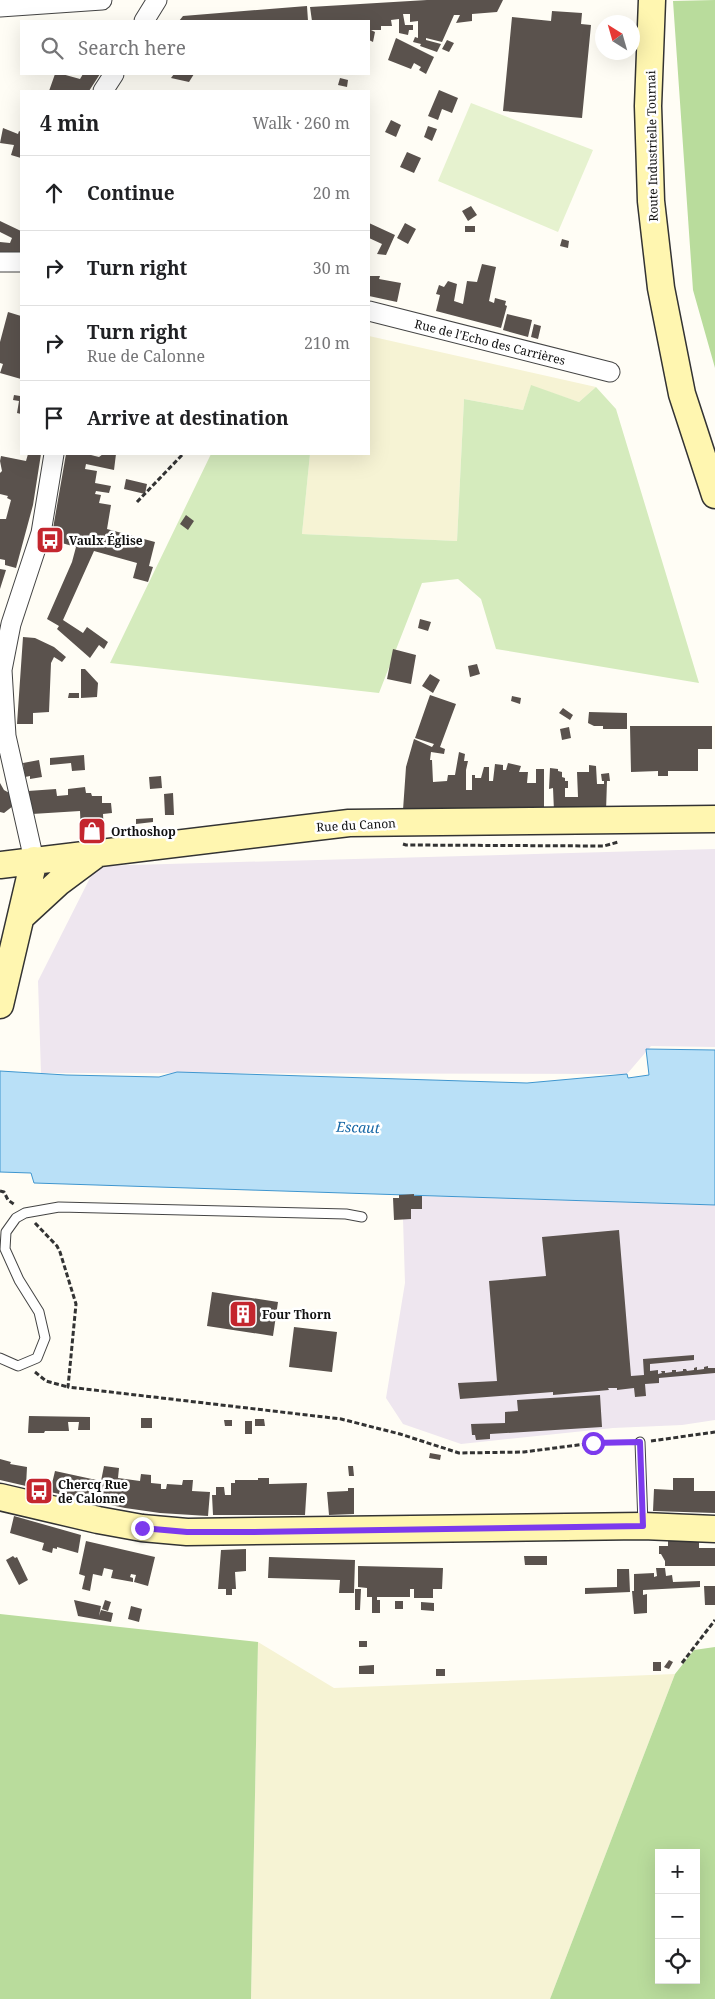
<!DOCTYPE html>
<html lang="en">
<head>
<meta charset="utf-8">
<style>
	body { margin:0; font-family:"Noto Serif",serif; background:#f6f6f6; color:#202124 }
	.controls { position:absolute; right:15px; bottom:15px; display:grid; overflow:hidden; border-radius:0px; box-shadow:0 5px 20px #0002 }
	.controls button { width:45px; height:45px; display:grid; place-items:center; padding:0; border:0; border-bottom:1px solid #e0e0e0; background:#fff; color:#202124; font:25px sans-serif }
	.compass { position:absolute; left:595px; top:15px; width:45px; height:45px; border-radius:50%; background:#fff; box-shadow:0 5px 20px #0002; rotate:323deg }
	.stop { position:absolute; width:15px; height:15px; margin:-11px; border:4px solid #7c3aed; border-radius:50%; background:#fff }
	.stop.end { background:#7c3aed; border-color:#fff; box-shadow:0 1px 5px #0008 }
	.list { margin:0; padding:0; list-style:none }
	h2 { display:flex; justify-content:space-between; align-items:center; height:65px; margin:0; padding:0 20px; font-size:21px }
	h2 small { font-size:16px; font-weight:400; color:#757577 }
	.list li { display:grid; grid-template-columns:32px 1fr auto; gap:15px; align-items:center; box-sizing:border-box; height:75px; padding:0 20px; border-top:1px solid #e0e0e0 }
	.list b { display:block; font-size:19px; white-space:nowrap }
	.list p { margin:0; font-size:16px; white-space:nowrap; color:#757577 }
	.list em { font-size:16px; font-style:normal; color:#757577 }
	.icon { flex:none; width:28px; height:28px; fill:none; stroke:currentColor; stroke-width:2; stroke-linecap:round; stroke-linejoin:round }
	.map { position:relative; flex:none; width:715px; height:1999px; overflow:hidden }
	.search { position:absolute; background:#fff; box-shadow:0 5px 20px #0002; left:20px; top:20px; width:350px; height:55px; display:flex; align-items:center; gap:12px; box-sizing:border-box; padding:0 18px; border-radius:0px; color:#757577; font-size:19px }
	.panel { position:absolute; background:#fff; box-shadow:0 5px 20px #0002; left:20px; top:90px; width:350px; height:365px; border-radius:0px }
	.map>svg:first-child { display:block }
	.industrial { fill:#eee6ef }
	.farmland { fill:#f6f3d4 }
	.green { fill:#d5ebbd }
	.forest { fill:#b9dc9c; fill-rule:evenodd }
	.pitch { fill:#e6f2cf }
	.water { fill:#b9e0f7; stroke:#3f96cf }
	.building { fill:#5a524d }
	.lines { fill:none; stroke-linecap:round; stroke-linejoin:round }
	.lane-casing { stroke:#444; stroke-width:11 }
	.street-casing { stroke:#444; stroke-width:21 }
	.secondary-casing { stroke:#333; stroke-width:29 }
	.path { stroke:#333; stroke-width:3; stroke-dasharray:5 2.5; stroke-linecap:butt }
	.lane { stroke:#fff; stroke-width:9 }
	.street { stroke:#fff; stroke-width:19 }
	.secondary { stroke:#fff6b0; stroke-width:26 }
	.route { stroke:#7c3aed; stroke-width:6 }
	.labels { text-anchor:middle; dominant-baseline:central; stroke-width:5; stroke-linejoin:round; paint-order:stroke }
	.street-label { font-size:12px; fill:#111; stroke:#fff }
	.poi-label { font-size:12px; font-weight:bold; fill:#111; stroke:#fff; text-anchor:start }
	.water-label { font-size:14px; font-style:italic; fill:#1768a6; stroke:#fff }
</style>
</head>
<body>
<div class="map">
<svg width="715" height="1999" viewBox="0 0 715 1999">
	<rect width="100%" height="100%" fill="#fffdf5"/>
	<!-- industrial -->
	<path class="industrial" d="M715 849V1047L651 1046 627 1074 41 1073 38 981 96 866Z
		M422 1196 715 1205V1420L682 1425 613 1428 461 1444 403 1424 386 1398 405 1283 403 1219H411V1209H422Z"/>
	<!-- farmland -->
	<path class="farmland" d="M369 336 596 387 579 402 531 386 523 410 464 399 457 541 302 534 310 454H369Z
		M258 1642 334 1688 675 1674 550 1999H251Z"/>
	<!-- green -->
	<path class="green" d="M531 385 579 402 596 387 616 409 699 683 496 649 481 599 458 579 422 583 379 693 110 663 211 454H310L302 534 457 541 464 399 523 410Z"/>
	<!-- forest -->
	<path class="forest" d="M715 0V368L693 290 673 1Z
		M0 1614 258 1642 251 1999H0Z
		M715 1647V1999H550L675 1674 694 1650ZM659 1853H696V1980H659Z"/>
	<!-- pitch -->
	<path class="pitch" d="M471 103 593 150 558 232 438 181Z"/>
	<!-- water -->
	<path class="water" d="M646 1049 715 1050V1205L34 1183 31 1173 0 1172V1071L66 1075 159 1077 177 1072 527 1083 627 1074 628 1078 649 1075Z"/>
	<!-- building -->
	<path class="building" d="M427 0H503L497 12 472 14V21L456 23 460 15H454L442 42 426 38V40L441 44 437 52 420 46 421 44 413 42 415 37 418 38V21L410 22V14H403L405 25H413V30H409L408 35 399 33V19L391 20 392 26H381V30H371L375 32 373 42 369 40V21H312L310 7Z
		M307 6 308 21H179L183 16Z
		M552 11 582 13 581 24 591 25 582 118 503 111 512 17 551 21Z
		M396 38 434 57 426 74 419 70 421 67 414 63 411 69 388 60Z
		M447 40 454 43 449 52 442 49Z
		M55 74H62L80 79 83 74H100L89 91H49Z
		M174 74H194L189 82 171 78Z
		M340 78 348 80 347 87 338 85Z
		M439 90 458 98 452 113 442 109 438 120 428 116Z
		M391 120 401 125 396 137 385 132Z
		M428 126 437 129 432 141 424 137Z
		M3 128 18 134 19 131 21 132V158L11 155 14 145 0 143Z
		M407 152 421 158 414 173 400 167Z
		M471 206 477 215 468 221 462 211Z
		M0 221 21 231V258H0V242L10 243 12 238 0 232Z
		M369 223 395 235 386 255 377 254 382 244 369 238Z
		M405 223 416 229 408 244 397 238Z
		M465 226H475V232H465Z
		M562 239 569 241 568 248 560 246Z
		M482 264 496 267 489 301 494 303 495 298 506 301 505 305 507 306 501 328 436 311 440 295 436 294 439 285 444 287 448 281 457 284 454 301 463 304 467 281 477 282Z
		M369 276H380L379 279 401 283 397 302 369 296Z
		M8 312 21 316V379L0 373 3 364 0 363V342Z
		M507 314 532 320 528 337 503 330Z
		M534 324 541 326 538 339 531 337Z
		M21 393V414L17 413 19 401 13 400 14 395 20 396Z
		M28 454H41L33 505 16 568 5 565V560L0 559V519H6L11 500 7 498 8 496 0 494V473L2 471 0 461 1 456 26 461Z
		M66 454H87L99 457 103 454H116L114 470 86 464 85 469 97 471 95 483 111 486 109 493 96 491 95 494 101 495 99 503 111 505 107 529 155 542 149 566 153 567 148 582 133 578 137 563 94 551 63 620 83 633 87 627 108 642 104 649 99 645 90 658 57 629 59 626 47 619 72 562 76 547 51 540Z
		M126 479 147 484 145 494 124 489Z
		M186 515 194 521 188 530 180 524Z
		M0 569 6 570 0 589Z
		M420 619 431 622 428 631 418 628Z
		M23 637 35 638 54 647 66 657 62 662 54 657 51 663 49 712 33 713V724H17Z
		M393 649 416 655 411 684 387 679Z
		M477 664 480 674 470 677 468 666Z
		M81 669H85L98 683 97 697 81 698Z
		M430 674 440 680 433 693 422 686Z
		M69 693H79V698H68Z
		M430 695 456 704 440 747 445 749 444 754 431 752 430 760H432L433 782 447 781 448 775H455L459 752 465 754 464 761H468L466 770V790H472V775H475V778H481L484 767H489V781H493L495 764 503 765V770H506L508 763 521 766 519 772H528L527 783H536V769H544V811L403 810 406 767 414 739 432 747 434 744 415 738Z
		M512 696 521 698 520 704 511 701Z
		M563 708 573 715 570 720 559 713Z
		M589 712 627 713V729H603V726H594L588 723Z
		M630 726H712V749H698V771H668V776H658V771L631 772Z
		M569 727 571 738 562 740 560 729Z
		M84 755 85 770 72 771 71 763 50 765V758Z
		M39 760 42 777 30 779V776L25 777 23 763Z
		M589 765 596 766 597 784H604V781H602L601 774 609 773 610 781H607L606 811H554L553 788 549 789 550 768 558 769V771L562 772V777L565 778V781H568V788H565V797H578L577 772H589Z
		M161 776 162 788 150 789 149 777Z
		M0 783 4 790 11 794 13 806 4 813 0 812Z
		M85 787 86 793H91L92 796H102V803H111L112 813 103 814 104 834 81 835 80 811 32 814 28 791 56 789 57 796 68 795V789Z
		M173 793 174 815H165L164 794Z
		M153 818V822L136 824V819Z
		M414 1194V1196H422V1209H411V1219L394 1220 393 1198H399V1195Z
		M619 1230 631 1376 644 1375 643 1359 694 1355V1360L650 1364V1371L658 1370V1374L662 1373 661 1371H665V1373L672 1372V1370H676V1372L683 1371V1369H686L687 1371 694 1370V1368L697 1367V1370L704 1369V1367L708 1366V1368H715V1373L659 1378V1383L645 1384 646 1396 635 1397 634 1388 617 1390V1388H608L609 1390 553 1395V1392L460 1399 458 1383 497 1381 489 1281 546 1276 542 1237Z
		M212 1292 278 1302 273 1336 207 1326Z
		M294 1327 337 1332 332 1372 289 1367Z
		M600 1395 602 1427 490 1434V1439L476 1440 475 1435H472L471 1424 505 1423V1412L518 1411 517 1400Z
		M29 1416 90 1417V1430H78L79 1422H68L69 1431H45L44 1433H28Z
		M141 1418H152V1428H141Z
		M255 1419H264L265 1426H255Z
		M224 1420H232V1426H225Z
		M245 1421H252V1434H245Z
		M430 1453 441 1455 440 1460 429 1458Z
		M0 1459 11 1462 10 1464 27 1467 26 1486 0 1480Z
		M104 1466 119 1468 118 1478 140 1481 141 1474 151 1475V1483L161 1484V1489H166L167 1484 182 1485 183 1480H193L192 1491 210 1492 208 1516 160 1513 125 1508 50 1492 55 1471 101 1481Z
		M348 1466H353L354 1476H349Z
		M258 1478H269V1484L307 1483 305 1515H213L212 1495H216V1487H224L225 1495H231V1483H235V1480H258Z
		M673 1478H694V1491H715V1513L653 1511 654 1489 673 1490Z
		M348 1488H354V1514L329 1515 327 1492 348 1491Z
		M14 1516 81 1535 78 1553 57 1547V1549L53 1548 52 1553 42 1550 44 1543 10 1533Z
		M86 1541 155 1557 148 1586 134 1582 136 1575 131 1574 130 1577 133 1578V1582L111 1578 113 1570 104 1568 102 1576 93 1574 90 1591 82 1589 85 1576 79 1574Z
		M668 1541H699V1548H715V1566H665V1561L661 1554H659V1546H668Z
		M246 1549V1571L235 1572 236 1589H232V1595H226V1589H218L221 1550Z
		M13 1556 15 1558 17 1557 28 1580 19 1585 6 1560Z
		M524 1556H547V1565H525Z
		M269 1557 355 1560 354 1593H339L340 1580 268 1578Z
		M358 1566 443 1568 442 1589H433V1598H414V1589H410V1597H377V1600H380V1613H372V1597H367V1588L358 1587Z
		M656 1568H665L666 1576 672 1575 673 1582 700 1581V1587L643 1590V1595L647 1594V1613L634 1614 632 1591H634V1574L654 1573V1577L657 1576Z
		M617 1569H629L630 1592 585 1594V1588L617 1587Z
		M704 1586H715V1605H705Z
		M355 1589H361L360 1610H355Z
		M74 1600 101 1606 99 1616 101 1610 113 1613 111 1622 78 1616Z
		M105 1600 111 1602 108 1611 102 1609Z
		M395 1601H403V1609H395Z
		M421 1602 434 1603V1611L421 1610Z
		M131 1606 142 1609 139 1622 128 1619Z
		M359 1641H367V1647H359Z
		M669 1660 673 1662 669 1669 666 1668 664 1667Z
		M653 1662H661V1671H653Z
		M374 1665V1674H359V1666Z
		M436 1669H445V1676H436Z"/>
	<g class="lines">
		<defs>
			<path id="lane" d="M0 1358 18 1366 37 1358 45 1338 39 1312 19 1280 5 1249 6 1232 16 1218 25 1213 59 1207 346 1214 362 1217
				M640 1442 643 1524"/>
			<path id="street" d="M0 7 102 0
				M144 21 157 0
				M103 91 114 74
				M0 262H21
				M369 311 610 372
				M34 860 6 736 2 670 11 624 41 533 54 454"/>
			<path id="secondary" d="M652 0 648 106 651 201 661 288 682 394 715 495
				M0 865 349 823 715 819
				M21 917 59 882 98 853
				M0 1005 34 860
				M0 1497 98 1520 142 1528 187 1532 643 1526 715 1529"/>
		</defs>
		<!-- lane casing -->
		<use href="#lane" class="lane-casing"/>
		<!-- street casing -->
		<use href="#street" class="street-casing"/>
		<!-- secondary casing -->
		<use href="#secondary" class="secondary-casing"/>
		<!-- path -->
		<path class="path" d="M137 502 183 454
			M403 844 406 845 604 846 618 842
			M0 1191 4 1192 8 1200 15 1205
			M35 1223 57 1246 60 1252 76 1304 68 1387 341 1419 400 1434 459 1453 524 1452 593 1443 630 1442
			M35 1372 46 1381 68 1387
			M651 1441 715 1432
			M682 1663 715 1620"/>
		<!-- lane -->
		<use href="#lane" class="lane"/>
		<!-- street -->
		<use href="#street" class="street"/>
		<!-- secondary -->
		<use href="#secondary" class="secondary"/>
	</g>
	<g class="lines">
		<!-- route -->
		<path class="route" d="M142 1528 187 1532H250L643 1526 640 1442 593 1443"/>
	</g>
	<!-- icons -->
	<defs>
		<symbol id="bus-square" viewBox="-11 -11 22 22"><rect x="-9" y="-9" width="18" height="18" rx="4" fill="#c4262e" stroke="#fff"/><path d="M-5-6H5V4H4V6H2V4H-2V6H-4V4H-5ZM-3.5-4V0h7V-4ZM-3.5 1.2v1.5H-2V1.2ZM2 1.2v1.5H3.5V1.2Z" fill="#fff"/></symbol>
		<symbol id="shop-square" viewBox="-11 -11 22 22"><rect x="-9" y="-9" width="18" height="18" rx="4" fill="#c4262e" stroke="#fff"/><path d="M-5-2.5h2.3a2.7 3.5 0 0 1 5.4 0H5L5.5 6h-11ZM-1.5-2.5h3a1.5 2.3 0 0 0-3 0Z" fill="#fff"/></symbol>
		<symbol id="building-square" viewBox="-11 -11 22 22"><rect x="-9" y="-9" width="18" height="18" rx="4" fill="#c4262e" stroke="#fff"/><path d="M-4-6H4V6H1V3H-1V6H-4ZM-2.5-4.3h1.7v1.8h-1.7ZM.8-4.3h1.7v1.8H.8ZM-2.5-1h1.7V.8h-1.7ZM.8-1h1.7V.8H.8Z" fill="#fff"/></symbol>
	</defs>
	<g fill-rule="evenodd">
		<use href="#bus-square" x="34" y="524" width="32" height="32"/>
		<use href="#shop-square" x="76" y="815" width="32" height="32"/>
		<use href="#building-square" x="227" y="1298" width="32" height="32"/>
		<use href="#bus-square" x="23" y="1475" width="32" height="32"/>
	</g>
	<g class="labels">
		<!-- street labels -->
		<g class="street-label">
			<text transform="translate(652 146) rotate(-91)">Route Industrielle Tournai</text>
			<text transform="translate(490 342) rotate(14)">Rue de l'Echo des Carrières</text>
			<text transform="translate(356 825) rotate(-3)">Rue du Canon</text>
		</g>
		<!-- poi labels -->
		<g class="poi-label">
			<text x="69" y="540">Vaulx Église</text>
			<text x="111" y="831">Orthoshop</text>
			<text x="262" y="1314">Four Thorn</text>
			<text x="58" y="1484">Chercq Rue<tspan x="58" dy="14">de Calonne</tspan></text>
		</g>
		<!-- water labels -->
		<g class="water-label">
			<text transform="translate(358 1127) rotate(2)">Escaut</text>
		</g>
	</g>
</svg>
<div class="controls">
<button>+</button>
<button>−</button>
<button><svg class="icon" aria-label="locate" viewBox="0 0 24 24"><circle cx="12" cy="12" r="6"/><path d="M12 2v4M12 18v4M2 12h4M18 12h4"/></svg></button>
</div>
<svg class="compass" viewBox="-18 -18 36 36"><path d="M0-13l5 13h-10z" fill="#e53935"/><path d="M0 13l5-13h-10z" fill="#757577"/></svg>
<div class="stop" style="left:593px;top:1443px"></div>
<div class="stop end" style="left:142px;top:1528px"></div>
<div class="search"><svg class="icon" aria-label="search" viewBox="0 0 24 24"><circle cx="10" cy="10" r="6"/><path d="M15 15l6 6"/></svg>Search here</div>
<section class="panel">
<h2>4 min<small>Walk · 260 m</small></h2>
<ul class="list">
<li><svg class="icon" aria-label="ahead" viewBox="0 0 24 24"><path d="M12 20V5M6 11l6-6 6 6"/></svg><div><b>Continue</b></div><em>20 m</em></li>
<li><svg class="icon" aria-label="right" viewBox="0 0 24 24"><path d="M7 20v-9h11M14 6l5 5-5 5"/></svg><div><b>Turn right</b></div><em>30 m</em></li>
<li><svg class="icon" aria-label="right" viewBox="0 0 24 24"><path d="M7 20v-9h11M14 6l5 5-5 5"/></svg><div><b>Turn right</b><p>Rue de Calonne</p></div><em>210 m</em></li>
<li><svg class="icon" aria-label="arrive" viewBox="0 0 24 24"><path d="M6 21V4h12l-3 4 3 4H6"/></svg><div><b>Arrive at destination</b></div></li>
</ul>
</section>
</div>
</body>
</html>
